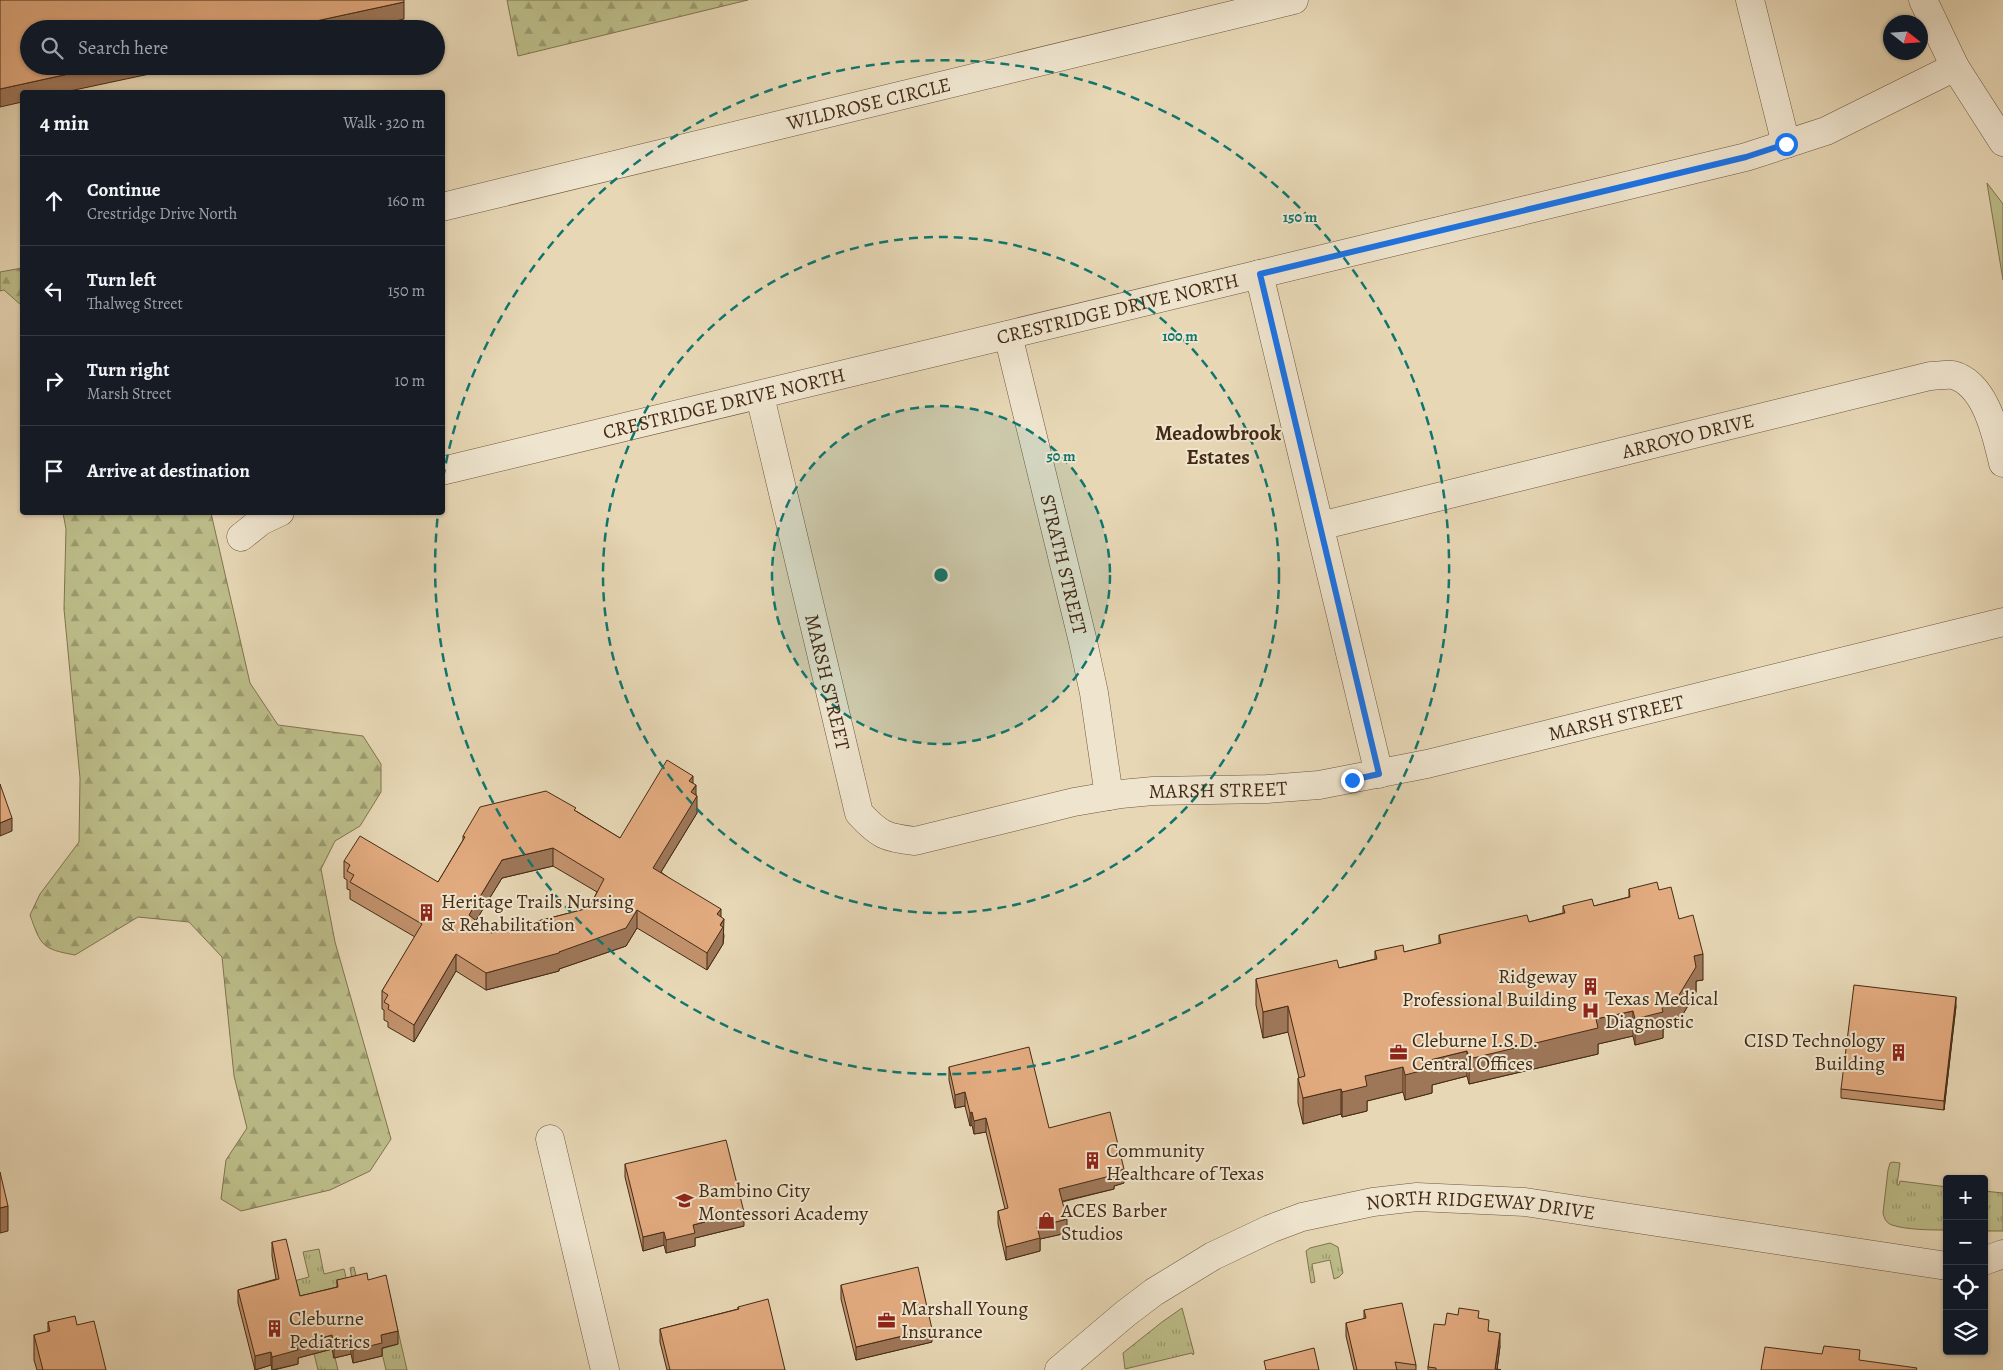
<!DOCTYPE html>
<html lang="en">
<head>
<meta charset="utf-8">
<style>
	body { margin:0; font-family:Alegreya,serif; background:#242831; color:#f1f3f6 }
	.controls { position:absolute; right:15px; bottom:15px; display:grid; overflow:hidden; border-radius:5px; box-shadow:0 1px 4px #0004 }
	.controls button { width:45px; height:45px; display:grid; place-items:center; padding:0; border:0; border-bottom:1px solid #363941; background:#171b24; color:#f1f3f6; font:25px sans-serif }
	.compass { position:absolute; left:1883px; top:15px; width:45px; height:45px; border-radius:50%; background:#171b24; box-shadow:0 1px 4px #0004; rotate:107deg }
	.stop { position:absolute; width:15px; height:15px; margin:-11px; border:4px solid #1a73e8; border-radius:50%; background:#fff }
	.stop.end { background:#1a73e8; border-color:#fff; box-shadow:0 1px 5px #0008 }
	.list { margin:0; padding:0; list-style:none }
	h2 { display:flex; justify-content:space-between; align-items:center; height:65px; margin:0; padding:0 20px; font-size:21px }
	h2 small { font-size:16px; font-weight:400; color:#9ea1a6 }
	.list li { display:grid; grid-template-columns:32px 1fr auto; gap:15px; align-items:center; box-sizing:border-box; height:90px; padding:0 20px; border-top:1px solid #363941 }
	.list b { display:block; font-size:19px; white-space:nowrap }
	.list p { margin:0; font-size:16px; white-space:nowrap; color:#9ea1a6 }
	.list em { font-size:16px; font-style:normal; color:#9ea1a6 }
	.icon { flex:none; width:28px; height:28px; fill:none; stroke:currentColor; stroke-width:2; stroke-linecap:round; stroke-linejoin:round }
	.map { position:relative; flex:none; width:2003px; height:1370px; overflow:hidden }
	.search { position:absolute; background:#171b24; box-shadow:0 1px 4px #0004; left:20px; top:20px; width:425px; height:55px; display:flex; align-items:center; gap:12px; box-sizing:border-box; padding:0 18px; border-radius:28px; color:#9ea1a6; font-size:19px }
	.panel { position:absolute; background:#171b24; box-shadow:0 1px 4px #0004; left:20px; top:90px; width:425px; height:425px; border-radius:5px }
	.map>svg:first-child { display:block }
	.grass { fill:url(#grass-tufts); stroke:#80744f }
	.forest { fill:url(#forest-firs); stroke:#80744f }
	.green { fill:#bcbd89; stroke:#80744f }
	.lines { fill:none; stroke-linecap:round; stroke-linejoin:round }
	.minor-casing { stroke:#6e563d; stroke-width:29 }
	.minor { stroke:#efe5cf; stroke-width:28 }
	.wall { fill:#c2926d; stroke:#452b15; fill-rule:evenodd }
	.shaded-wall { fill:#9e7759; stroke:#452b15 }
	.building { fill:#e2aa7f; stroke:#452b15; fill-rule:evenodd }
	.route { stroke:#1a73e8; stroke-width:6 }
	.ring { fill:none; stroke:#0f766e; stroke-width:2.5; stroke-dasharray:9 6 }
	.labels { text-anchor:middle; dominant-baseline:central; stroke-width:4; stroke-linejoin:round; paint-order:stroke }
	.street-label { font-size:20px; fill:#452b15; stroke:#efe5cf }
	.poi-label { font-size:20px; fill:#452b15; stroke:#efe5cf; text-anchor:start }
	.neighbourhood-label { font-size:21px; font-weight:bold; fill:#452b15; stroke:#efe5cf }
	.centre { fill:#0f766e; stroke:#efe5cf; stroke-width:2.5 }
	.ring-label { font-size:15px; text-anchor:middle; font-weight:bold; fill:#0f766e; stroke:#efe5cf; stroke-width:4; stroke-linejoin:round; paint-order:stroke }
</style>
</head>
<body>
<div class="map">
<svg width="2003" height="1370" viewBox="0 0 2003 1370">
	<defs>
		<pattern id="grass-tufts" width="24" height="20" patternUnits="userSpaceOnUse" patternTransform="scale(1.25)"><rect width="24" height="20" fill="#bcbd89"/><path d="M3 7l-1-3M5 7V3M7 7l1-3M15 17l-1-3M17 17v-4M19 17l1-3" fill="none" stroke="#9b9a6f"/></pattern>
		<pattern id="forest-firs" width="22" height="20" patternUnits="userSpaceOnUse" patternTransform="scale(1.25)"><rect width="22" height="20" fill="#bcbd89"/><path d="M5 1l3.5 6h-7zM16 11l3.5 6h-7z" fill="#9b9a6f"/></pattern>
	</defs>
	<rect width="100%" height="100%" fill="#e7d7b5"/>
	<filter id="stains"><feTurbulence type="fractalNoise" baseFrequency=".004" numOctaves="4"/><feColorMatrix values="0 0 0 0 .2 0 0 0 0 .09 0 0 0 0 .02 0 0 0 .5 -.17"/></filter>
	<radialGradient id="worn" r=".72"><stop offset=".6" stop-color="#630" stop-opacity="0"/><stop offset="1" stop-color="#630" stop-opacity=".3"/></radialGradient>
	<!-- grass -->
	<path class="grass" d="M1893 1162 1900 1163 1897 1185H1899L1900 1181 1947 1187V1230C1931 1230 1907 1230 1892 1225 1886 1223 1884 1218 1883 1213L1888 1170 1890 1163Z
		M1984 1191 2003 1193V1231H1984Z
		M1330 1243 1338 1247 1343 1273 1339 1277 1334 1279 1330 1260 1312 1264 1315 1282 1311 1283 1306 1251 1310 1248Z
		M319 1249 324 1274 344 1269 349 1290 322 1304 338 1370H318L297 1284 279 1285 309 1277 303 1252Z
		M354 1267 358 1285 387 1283 407 1370H386L381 1349 398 1344 354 1289 350 1268Z
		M1182 1308 1194 1353 1193 1355 1192 1353 1125 1369 1123 1353 1162 1322Z"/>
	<!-- forest -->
	<path class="forest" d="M507 0H748L518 56Z
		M22 268V311L21 305 4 290 0 291V272Z
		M63 513H211L250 683 278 725 363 736 381 764V792L360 826 335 841 321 869 335 942 391 1139 370 1171 330 1190 241 1211 221 1199 226 1160 247 1128 234 1076 222 957 189 922 138 917 75 955C42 949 41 946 30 915L40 894 79 842 80 778 64 609 66 529Z"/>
	<!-- green -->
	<path class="green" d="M1987 183 2003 204V280Z"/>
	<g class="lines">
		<defs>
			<g id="minor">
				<path d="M1750 0 1786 144"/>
				<path d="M1923 0 1955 67 2003 142"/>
				<path id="s1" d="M442 207 1294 0"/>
				<path d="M1259 274 1379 774"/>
				<path id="s2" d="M1008 335 1083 642 1094 693 1109 796"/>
				<path id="s3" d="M760 396 859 813C879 835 886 838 915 841L1074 802 1121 794 1153 791 1267 789 1319 785 1427 764 2003 622"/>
				<path id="s4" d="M442 471 1746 157 1826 131 1955 67"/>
				<path id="s5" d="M1320 526 1930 376C1937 376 1947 374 1953 375 1986 384 1996 434 2003 463"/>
				<path d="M241 537 261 521 280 512"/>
				<path d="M550 1139 605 1370"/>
				<path d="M1984 1261 2003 1254"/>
				<path id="s6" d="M1059 1370 1125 1314 1154 1292 1213 1256 1270 1229 1302 1217 1373 1202 1417 1197 1525 1202 1947 1266"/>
			</g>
		</defs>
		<!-- minor casing -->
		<use href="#minor" class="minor-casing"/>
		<!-- minor -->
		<use href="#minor" class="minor"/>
	</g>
	<!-- wall -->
	<path class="wall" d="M693 784 696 795 697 813 661 872 721 917 724 936 723 944 707 970 637 928 626 946 559 969V971L486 990 456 971 414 1042 388 1027V1022L384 1020V1010L382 1009V991L415 937 350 899V890L347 889V880L344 878V861L438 882 463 840V836L576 811 620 838ZM553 866 597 892 589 908 491 933 476 920 502 878Z
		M1629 889 1659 890 1679 919 1703 980 1696 981V992L1676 1026 1663 1029V1038L1635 1045 1633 1036 1598 1044V1054L1469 1084 1467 1076 1432 1085V1093L1405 1100 1403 1092 1367 1101V1111L1342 1117 1341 1114 1303 1124 1298 1103V1078H1299L1288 1032 1263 1038 1256 1005V979L1339 968 1375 959V951L1404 952 1439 944V935L1529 922 1563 913V906H1594L1629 897Z
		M1956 1006 1944 1110 1841 1098V1089Z
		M949 1067 1049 1128 1124 1183 1114 1186V1189L1062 1202 1067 1233 1040 1239V1251L1006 1260 998 1224V1211L1005 1209 986 1132 974 1134 972 1125 970 1126 965 1106 955 1108 949 1080Z
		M625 1164 744 1226 695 1238V1246L666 1253 664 1245 643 1251 625 1177Z
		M272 1242 300 1296 337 1287V1280H368L398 1344 382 1348V1356L353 1363 351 1354 334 1358 332 1349 298 1358V1364L274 1370H272L271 1365 255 1370 238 1303V1290L276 1279 272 1256Z
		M841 1285 932 1342 856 1360 841 1299Z
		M738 1307 785 1370H667L660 1342V1329L738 1309Z
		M1364 1310 1416 1365V1370H1354L1346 1336V1323L1364 1319Z
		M1479 1318 1500 1346 1497 1369 1501 1370H1428V1367L1445 1325Z
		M48 1322 77 1325 106 1370H37L34 1360V1335L48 1332Z"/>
	<!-- shaded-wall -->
	<path class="shaded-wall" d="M404 2V19L361 29H279Z
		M105 66H187L65 92H22V102L0 107V89Z
		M693 776V790L696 785V798L697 796V813L653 885V868L689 781Z
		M12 818V831L0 836V823Z
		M553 848V866L502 878 469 932V915L502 860Z
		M721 909V924L724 919 723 944 707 970V953L717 914Z
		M637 910V928L626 946 559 969V971L486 990V973L559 952Z
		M456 954V971L414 1042V1025Z
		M1703 954V980L1696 981V992L1676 1026 1663 1029V1038L1635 1045V1019L1661 1004 1694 956Z
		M1956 997V1006L1944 1110V1101Z
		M1288 1006V1032L1263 1038V1012Z
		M1633 1011V1036L1598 1044V1054L1469 1084V1059L1596 1019Z
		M1467 1051V1076L1432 1085V1093L1405 1100V1075L1430 1060Z
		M1403 1067V1092L1367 1101V1111L1342 1117V1092L1365 1076Z
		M1341 1089V1114L1303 1124V1098Z
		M965 1092V1106L955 1108V1095Z
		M972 1112V1125L970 1126V1113Z
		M986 1118V1132L974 1134V1121Z
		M1124 1169V1183L1114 1186V1189L1059 1202V1189Z
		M8 1206V1231L0 1233V1208Z
		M744 1212V1226L695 1238V1246L666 1253V1240L693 1225Z
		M1067 1219V1233L1040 1239V1251L1006 1260V1247L1037 1227Z
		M664 1232V1245L643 1251V1237Z
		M932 1329V1342L856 1360V1347Z
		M398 1331V1344L382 1348V1356L353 1363V1350L381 1335Z
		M1500 1333V1346L1497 1370H1495Z
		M332 1335V1349L298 1358V1364L272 1370V1357L296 1345Z
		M351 1341V1354L334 1358V1345Z
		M271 1352V1365L255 1370V1356Z"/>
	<!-- building -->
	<path class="building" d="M0 0H404V2L279 29H29V66H105L0 89Z
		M667 760 693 776 689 781 696 785 691 792 697 796 653 868 721 909 717 914 724 919 720 925 723 927 707 953 637 910 626 928 559 952V953L486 973 456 954 414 1025 388 1009 389 1005 384 1002 388 995 382 991 422 924 350 882 354 875 347 871 350 865 344 861 360 836 438 882 465 837 463 836 480 807 546 791 576 808 574 810 620 838ZM553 848 604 879 589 908 491 933 469 915 502 860Z
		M0 784 12 818 0 823Z
		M1657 882 1659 890 1671 887 1679 919 1693 915 1703 954 1694 956 1696 967 1676 1000 1661 1004 1663 1012 1635 1019 1633 1011 1596 1019 1598 1028 1469 1059 1467 1051 1430 1060 1432 1068 1405 1075 1403 1067 1365 1076 1367 1086 1342 1092 1341 1089 1303 1098 1298 1078 1305 1076 1288 1006 1263 1012 1256 979 1337 960 1339 968 1377 959 1375 951 1403 945 1404 952 1441 943 1439 935 1527 915 1529 922 1565 913 1563 906 1592 899 1594 906 1630 897 1629 889Z
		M1854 985 1956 997 1944 1101 1841 1089Z
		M1029 1047 1049 1128 1110 1112 1124 1169 1114 1172V1175L1059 1189 1067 1219 1037 1227 1040 1238 1006 1247 998 1211 1008 1208 986 1118 974 1121 972 1112 970 1113 965 1092 955 1095 949 1067Z
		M726 1140 744 1212 693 1225 695 1233 666 1240 664 1232 643 1237 625 1164Z
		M0 1172 8 1206 0 1208Z
		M286 1239 300 1296 338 1287 337 1280 367 1273 368 1280 386 1275 398 1331 381 1335 382 1343 353 1350 351 1341 334 1345 332 1335 296 1345 298 1350 272 1357 271 1352 255 1356 238 1290 279 1279 272 1242Z
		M918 1267 932 1329 856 1347 841 1285Z
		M768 1299 785 1370H670L660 1329 739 1309 738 1307Z
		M1402 1303 1416 1365 1395 1362 1397 1370H1357L1346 1323 1366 1318 1364 1310Z
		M1459 1308 1479 1311 1478 1318 1489 1320 1488 1331 1500 1333 1495 1369 1501 1370H1436V1368L1428 1367 1434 1324 1445 1325 1447 1313 1458 1315Z
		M75 1316 77 1325 94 1321 106 1370H43L34 1335 50 1331 48 1322Z
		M1824 1346 1860 1350 1859 1360 1917 1368 1916 1370H1761L1765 1347 1822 1354Z
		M1314 1348 1319 1370H1266L1264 1361Z"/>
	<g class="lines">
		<!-- route -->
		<path class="route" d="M1352 780 1379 774 1260 274 1746 157 1786 144"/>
	</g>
	<!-- distance rings -->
	<circle cx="941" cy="575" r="169" fill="#0f766e" fill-opacity=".12"/>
	<g class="ring">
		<circle cx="941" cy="575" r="169"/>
		<circle cx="941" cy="575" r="338"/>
		<path d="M443 478A507 507 0 1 1 438 513"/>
	</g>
	<!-- icons -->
	<defs>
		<symbol id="building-bare" viewBox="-9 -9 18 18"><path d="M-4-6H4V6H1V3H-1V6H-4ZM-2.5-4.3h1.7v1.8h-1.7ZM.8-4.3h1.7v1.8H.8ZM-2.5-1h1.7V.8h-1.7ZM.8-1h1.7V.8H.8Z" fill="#8f2418" stroke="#efe5cf" stroke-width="2.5" paint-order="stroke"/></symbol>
		<symbol id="hospital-bare" viewBox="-9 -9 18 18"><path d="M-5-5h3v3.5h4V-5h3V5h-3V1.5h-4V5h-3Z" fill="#8f2418" stroke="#efe5cf" stroke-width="2.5" paint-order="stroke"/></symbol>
		<symbol id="office-bare" viewBox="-9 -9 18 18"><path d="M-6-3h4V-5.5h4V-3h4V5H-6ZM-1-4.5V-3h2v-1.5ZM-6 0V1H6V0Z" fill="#8f2418" stroke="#efe5cf" stroke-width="2.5" paint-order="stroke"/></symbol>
		<symbol id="school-bare" viewBox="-9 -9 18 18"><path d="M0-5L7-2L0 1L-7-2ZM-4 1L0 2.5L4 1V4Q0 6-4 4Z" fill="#8f2418" stroke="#efe5cf" stroke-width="2.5" paint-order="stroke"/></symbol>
		<symbol id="shop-bare" viewBox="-9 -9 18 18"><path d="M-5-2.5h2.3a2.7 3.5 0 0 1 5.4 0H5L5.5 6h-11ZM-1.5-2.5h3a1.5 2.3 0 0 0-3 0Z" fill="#8f2418" stroke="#efe5cf" stroke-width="2.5" paint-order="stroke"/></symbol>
	</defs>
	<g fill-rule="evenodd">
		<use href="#building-bare" x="414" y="900" width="25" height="25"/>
		<use href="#building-bare" x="1578" y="974" width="25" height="25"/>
		<use href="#hospital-bare" x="1578" y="998" width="25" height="25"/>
		<use href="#office-bare" x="1386" y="1040" width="25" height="25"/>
		<use href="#building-bare" x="1886" y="1040" width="25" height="25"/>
		<use href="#building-bare" x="1080" y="1148" width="25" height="25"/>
		<use href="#school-bare" x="672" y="1188" width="25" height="25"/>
		<use href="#shop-bare" x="1034" y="1208" width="25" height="25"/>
		<use href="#office-bare" x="874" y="1308" width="25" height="25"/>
		<use href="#building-bare" x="262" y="1316" width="25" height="25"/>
	</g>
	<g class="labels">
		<!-- street labels -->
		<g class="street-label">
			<text stroke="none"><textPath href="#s1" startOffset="439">WILDROSE CIRCLE</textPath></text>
			<text stroke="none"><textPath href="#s4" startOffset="695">CRESTRIDGE DRIVE NORTH</textPath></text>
			<text stroke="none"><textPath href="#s4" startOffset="290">CRESTRIDGE DRIVE NORTH</textPath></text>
			<text stroke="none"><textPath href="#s5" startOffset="379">ARROYO DRIVE</textPath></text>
			<text stroke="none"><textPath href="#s2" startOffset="236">STRATH STREET</textPath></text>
			<text stroke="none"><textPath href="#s3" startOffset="294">MARSH STREET</textPath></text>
			<text stroke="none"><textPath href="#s3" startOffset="1208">MARSH STREET</textPath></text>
			<text stroke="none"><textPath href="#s3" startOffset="802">MARSH STREET</textPath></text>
			<text stroke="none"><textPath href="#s6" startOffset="470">NORTH RIDGEWAY DRIVE</textPath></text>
		</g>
		<!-- poi labels -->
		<g class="poi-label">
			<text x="441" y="901">Heritage Trails Nursing<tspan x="441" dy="23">&amp; Rehabilitation</tspan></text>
			<text x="1577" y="976" text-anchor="end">Ridgeway<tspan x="1577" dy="23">Professional Building</tspan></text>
			<text x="1605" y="998">Texas Medical<tspan x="1605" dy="23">Diagnostic</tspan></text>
			<text x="1412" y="1040">Cleburne I.S.D.<tspan x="1412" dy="23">Central Offices</tspan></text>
			<text x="1885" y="1040" text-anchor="end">CISD Technology<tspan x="1885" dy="23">Building</tspan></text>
			<text x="1106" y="1150">Community<tspan x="1106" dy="23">Healthcare of Texas</tspan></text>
			<text x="698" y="1190">Bambino City<tspan x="698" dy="23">Montessori Academy</tspan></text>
			<text x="1061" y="1210">ACES Barber<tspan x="1061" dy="23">Studios</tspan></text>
			<text x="901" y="1308">Marshall Young<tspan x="901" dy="23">Insurance</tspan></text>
			<text x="289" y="1318">Cleburne<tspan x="289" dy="23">Pediatrics</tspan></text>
		</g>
		<!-- neighbourhood labels -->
		<g class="neighbourhood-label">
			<text x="1218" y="433">Meadowbrook<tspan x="1218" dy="24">Estates</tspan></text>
		</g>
	</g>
	<circle cx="941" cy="575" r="8" class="centre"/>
	<g class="ring-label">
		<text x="1300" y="222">150 m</text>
		<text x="1180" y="341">100 m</text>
		<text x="1061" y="461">50 m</text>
	</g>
	<rect width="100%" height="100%" filter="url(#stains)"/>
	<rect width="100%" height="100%" fill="url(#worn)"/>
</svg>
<div class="controls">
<button>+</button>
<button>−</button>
<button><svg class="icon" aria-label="locate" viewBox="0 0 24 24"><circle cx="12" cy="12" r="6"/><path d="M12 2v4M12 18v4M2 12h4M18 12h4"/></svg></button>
<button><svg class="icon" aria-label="layers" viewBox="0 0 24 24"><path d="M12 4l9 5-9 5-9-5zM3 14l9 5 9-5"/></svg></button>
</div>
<svg class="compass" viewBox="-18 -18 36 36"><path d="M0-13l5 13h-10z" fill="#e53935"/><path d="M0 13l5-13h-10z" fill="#9ea1a6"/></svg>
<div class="stop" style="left:1786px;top:144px"></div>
<div class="stop end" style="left:1352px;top:780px"></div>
<div class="search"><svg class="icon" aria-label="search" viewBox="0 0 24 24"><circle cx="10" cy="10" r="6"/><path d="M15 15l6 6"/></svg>Search here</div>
<section class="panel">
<h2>4 min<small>Walk · 320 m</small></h2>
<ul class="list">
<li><svg class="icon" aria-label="ahead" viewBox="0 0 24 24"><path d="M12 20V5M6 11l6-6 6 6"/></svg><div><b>Continue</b><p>Crestridge Drive North</p></div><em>160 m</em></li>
<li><svg class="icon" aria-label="left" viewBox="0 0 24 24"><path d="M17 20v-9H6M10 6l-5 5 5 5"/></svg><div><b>Turn left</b><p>Thalweg Street</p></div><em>150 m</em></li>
<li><svg class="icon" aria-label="right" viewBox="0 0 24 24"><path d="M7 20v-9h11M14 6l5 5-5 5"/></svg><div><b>Turn right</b><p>Marsh Street</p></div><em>10 m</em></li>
<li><svg class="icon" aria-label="arrive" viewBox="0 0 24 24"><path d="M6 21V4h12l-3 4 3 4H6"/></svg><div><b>Arrive at destination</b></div></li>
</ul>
</section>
</div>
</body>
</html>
